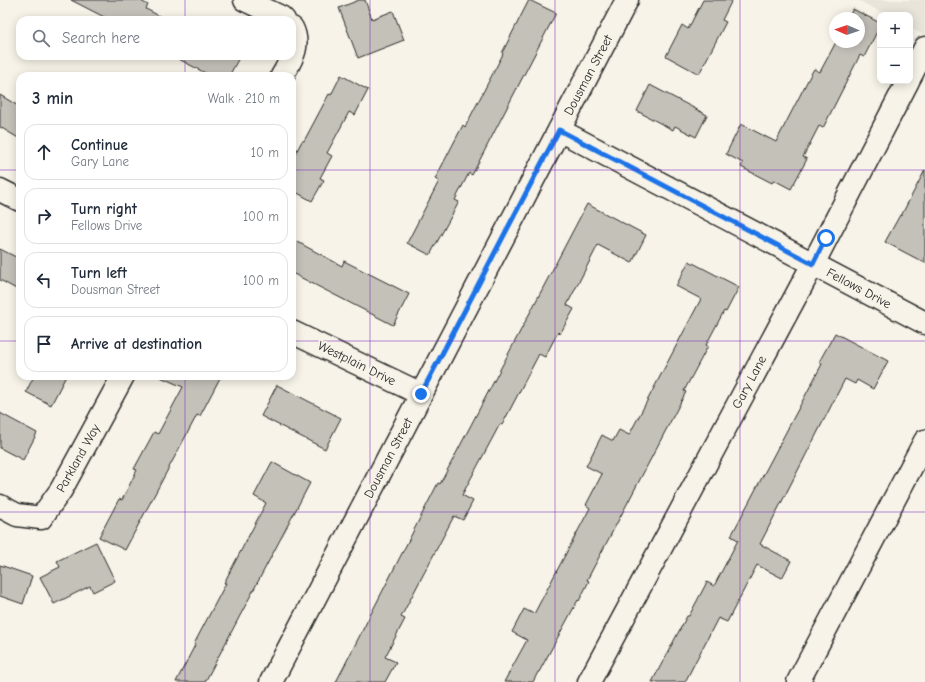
<!DOCTYPE html>
<html lang="en">
<head>
<meta charset="utf-8">
<style>
	body { margin:0; font-family:"Comic Neue",sans-serif; background:#f6f6f7; color:#1f2937 }
	.controls { position:absolute; right:12px; top:12px; display:grid; overflow:hidden; border-radius:8px; box-shadow:0 2px 10px #0003 }
	.controls button { width:36px; height:36px; display:grid; place-items:center; padding:0; border:0; border-bottom:1px solid #e0e1e3; background:#fff; color:#1f2937; font:20px sans-serif }
	.compass { position:absolute; left:829px; top:12px; width:36px; height:36px; border-radius:50%; background:#fff; box-shadow:0 2px 10px #0003; rotate:272deg }
	.stop { position:absolute; width:12px; height:12px; margin:-9px; border:3px solid #1a73e8; border-radius:50%; background:#fff }
	.stop.end { background:#1a73e8; border-color:#fff; box-shadow:0 1px 4px #0008 }
	.list { margin:0; padding:0; list-style:none }
	h2 { display:flex; justify-content:space-between; align-items:center; height:52px; margin:0; padding:0 16px; font-size:17px }
	h2 small { font-size:13px; font-weight:400; color:#747a83 }
	.list li { display:grid; grid-template-columns:26px 1fr auto; gap:12px; align-items:center; box-sizing:border-box; height:56px; margin:0 8px 8px; padding:0 8px; border:1px solid #e0e1e3; border-radius:12px }
	.list b { display:block; font-size:15px; white-space:nowrap }
	.list p { margin:0; font-size:13px; white-space:nowrap; color:#747a83 }
	.list em { font-size:13px; font-style:normal; color:#747a83 }
	.icon { flex:none; width:22px; height:22px; fill:none; stroke:currentColor; stroke-width:2; stroke-linecap:round; stroke-linejoin:round }
	.map { position:relative; flex:none; width:925px; height:682px; overflow:hidden }
	.search { position:absolute; background:#fff; box-shadow:0 2px 10px #0003; left:16px; top:16px; width:280px; height:44px; display:flex; align-items:center; gap:10px; box-sizing:border-box; padding:0 14px; border-radius:12px; color:#747a83; font-size:15px }
	.panel { position:absolute; background:#fff; box-shadow:0 2px 10px #0003; left:16px; top:72px; width:280px; height:308px; border-radius:12px }
	.map>svg:first-child { display:block }
	.built { fill:#e8e4da }
	.building { fill:#c4c1b9; stroke:#2b2b2b }
	.lines { fill:none; stroke-linecap:round; stroke-linejoin:round }
	.minor-casing { stroke:#2b2b2b; stroke-width:25 }
	.minor { stroke:#f7f3e8; stroke-width:22 }
	.route { stroke:#1a73e8; stroke-width:5 }
	.grid { fill:none; stroke:#7b2cbf; stroke-width:1; stroke-opacity:0.55 }
	.labels { text-anchor:middle; dominant-baseline:central; stroke-width:4; stroke-linejoin:round; paint-order:stroke }
	.street-label { font-size:13px; fill:#2b2b2b; stroke:#f7f3e8 }
</style>
</head>
<body>
<div class="map">
<svg width="925" height="682" viewBox="0 0 925 682">
	<rect width="100%" height="100%" fill="#f7f3e8"/>
	<filter id="ink" filterUnits="userSpaceOnUse"><feTurbulence type="fractalNoise" baseFrequency=".025" numOctaves="2"/><feDisplacementMap in="SourceGraphic" scale="8" xChannelSelector="R" yChannelSelector="G"/><feConvolveMatrix kernelMatrix="1 2 1 2 8 2 1 2 1" color-interpolation-filters="sRGB"/></filter>
	<g filter="url(#ink)">
		<!-- built -->
		<path class="built" d="M858 0H925V36L910 28V15H886Z"/>
		<!-- building -->
		<path class="building" d="M71 0H139L148 5 146 9 167 20H110Z
			M359 0H365L372 19 393 11 404 40 358 58 339 8Z
			M529 0 556 13 472 175 469 173 455 200 459 202 430 255 407 243 439 181 435 179 463 125 465 127 503 54 502 53Z
			M703 0H732L722 20 726 22 699 74 666 56 682 25 688 29Z
			M853 9 880 23V26L864 57 860 55 823 128 819 126 803 157 807 159 791 189 774 180 772 183 741 167 743 163 726 154 741 124 776 142 811 74 814 69 820 72 836 42H859V18H848Z
			M173 56H240L229 76H211Z
			M341 75 368 90 355 115 349 112 327 153 332 156 320 178 324 180 312 201 292 190V160L302 141H304L329 94 331 95Z
			M650 85 707 115 696 137 675 126 673 130 637 111Z
			M0 95 20 107V139L0 127Z
			M925 170V263L885 242 900 215 901 216Z
			M587 204 646 235 632 263 598 245 567 305 574 309 560 334 558 332 545 357 539 354 502 425 500 424 462 495 473 501 463 520 454 516 401 617 405 619 385 657 396 662 385 682H336L438 483 440 484Z
			M292 239 342 266 344 261 409 294 393 325 292 273Z
			M0 249 20 259V291L0 280Z
			M689 261 739 287 726 312 724 311 706 345 708 346 684 391 686 392 587 580 589 581 579 601 578 600 539 672H538L533 682H504L527 640 512 632 524 609 534 614 590 508 586 505 602 474 586 466 602 435 613 441 619 430 629 435 701 299 676 286Z
			M835 333 888 361 873 389 857 380 855 384 845 379 760 544 791 561 782 578 757 565 727 622 718 618 685 682H652L687 616H689L707 582 714 586 738 540 731 536 822 364 819 362Z
			M34 376H66L51 405 26 392Z
			M158 376H221L200 416 197 415 125 550 99 537 119 499 122 500 137 470 134 469 154 432 158 434 183 387Z
			M277 385 341 418 325 449 261 416Z
			M0 413 37 433 23 460 0 448Z
			M272 462 310 483 205 682H176L195 645 194 644 226 583H224L266 503 254 496Z
			M96 542 115 581 93 592 90 586 54 604 40 577 60 567 57 561Z
			M0 565 32 576 23 604 0 596Z"/>
		<g class="lines">
			<defs>
				<path id="minor" d="M245 0 281 17 284 20
					M282 76C291 60 301 46 292 28
					M910 77 925 48
					M559 130 925 323
					M0 190 20 200
					M292 332 421 394
					M0 506 17 515 41 518 61 490 123 376
					M271 682 627 0
					M589 682 813 264 908 81
					M798 682 925 441"/>
			</defs>
			<!-- minor casing -->
			<use href="#minor" class="minor-casing"/>
			<!-- minor -->
			<use href="#minor" class="minor"/>
		</g>
	</g>
	<g class="lines" filter="url(#ink)">
		<!-- route -->
		<path class="route" d="M421 394 559 130 813 264 826 238"/>
	</g>
	<!-- grid -->
	<path class="grid" d="M185 0V20M370 0V682M555 0V682M740 0V682M185 56V76M0 170H20M292 170H925M0 341H20M292 341H925M185 376V682M0 512H925"/>
	<g class="labels">
		<!-- street labels -->
		<g class="street-label">
			<text transform="translate(588 75) rotate(-62)">Dousman Street</text>
			<text transform="translate(859 288) rotate(28)">Fellows Drive</text>
			<text transform="translate(357 363) rotate(26)">Westplain Drive</text>
			<text transform="translate(749 382) rotate(-62)">Gary Lane</text>
			<text transform="translate(78 458) rotate(-61)">Parkland Way</text>
			<text transform="translate(388 458) rotate(-62)">Dousman Street</text>
		</g>
	</g>
</svg>
<div class="controls">
<button>+</button>
<button>−</button>
</div>
<svg class="compass" viewBox="-18 -18 36 36"><path d="M0-13l5 13h-10z" fill="#e53935"/><path d="M0 13l5-13h-10z" fill="#747a83"/></svg>
<div class="stop" style="left:826px;top:238px"></div>
<div class="stop end" style="left:421px;top:394px"></div>
<div class="search"><svg class="icon" aria-label="search" viewBox="0 0 24 24"><circle cx="10" cy="10" r="6"/><path d="M15 15l6 6"/></svg>Search here</div>
<section class="panel">
<h2>3 min<small>Walk · 210 m</small></h2>
<ul class="list">
<li><svg class="icon" aria-label="ahead" viewBox="0 0 24 24"><path d="M12 20V5M6 11l6-6 6 6"/></svg><div><b>Continue</b><p>Gary Lane</p></div><em>10 m</em></li>
<li><svg class="icon" aria-label="right" viewBox="0 0 24 24"><path d="M7 20v-9h11M14 6l5 5-5 5"/></svg><div><b>Turn right</b><p>Fellows Drive</p></div><em>100 m</em></li>
<li><svg class="icon" aria-label="left" viewBox="0 0 24 24"><path d="M17 20v-9H6M10 6l-5 5 5 5"/></svg><div><b>Turn left</b><p>Dousman Street</p></div><em>100 m</em></li>
<li><svg class="icon" aria-label="arrive" viewBox="0 0 24 24"><path d="M6 21V4h12l-3 4 3 4H6"/></svg><div><b>Arrive at destination</b></div></li>
</ul>
</section>
</div>
</body>
</html>
